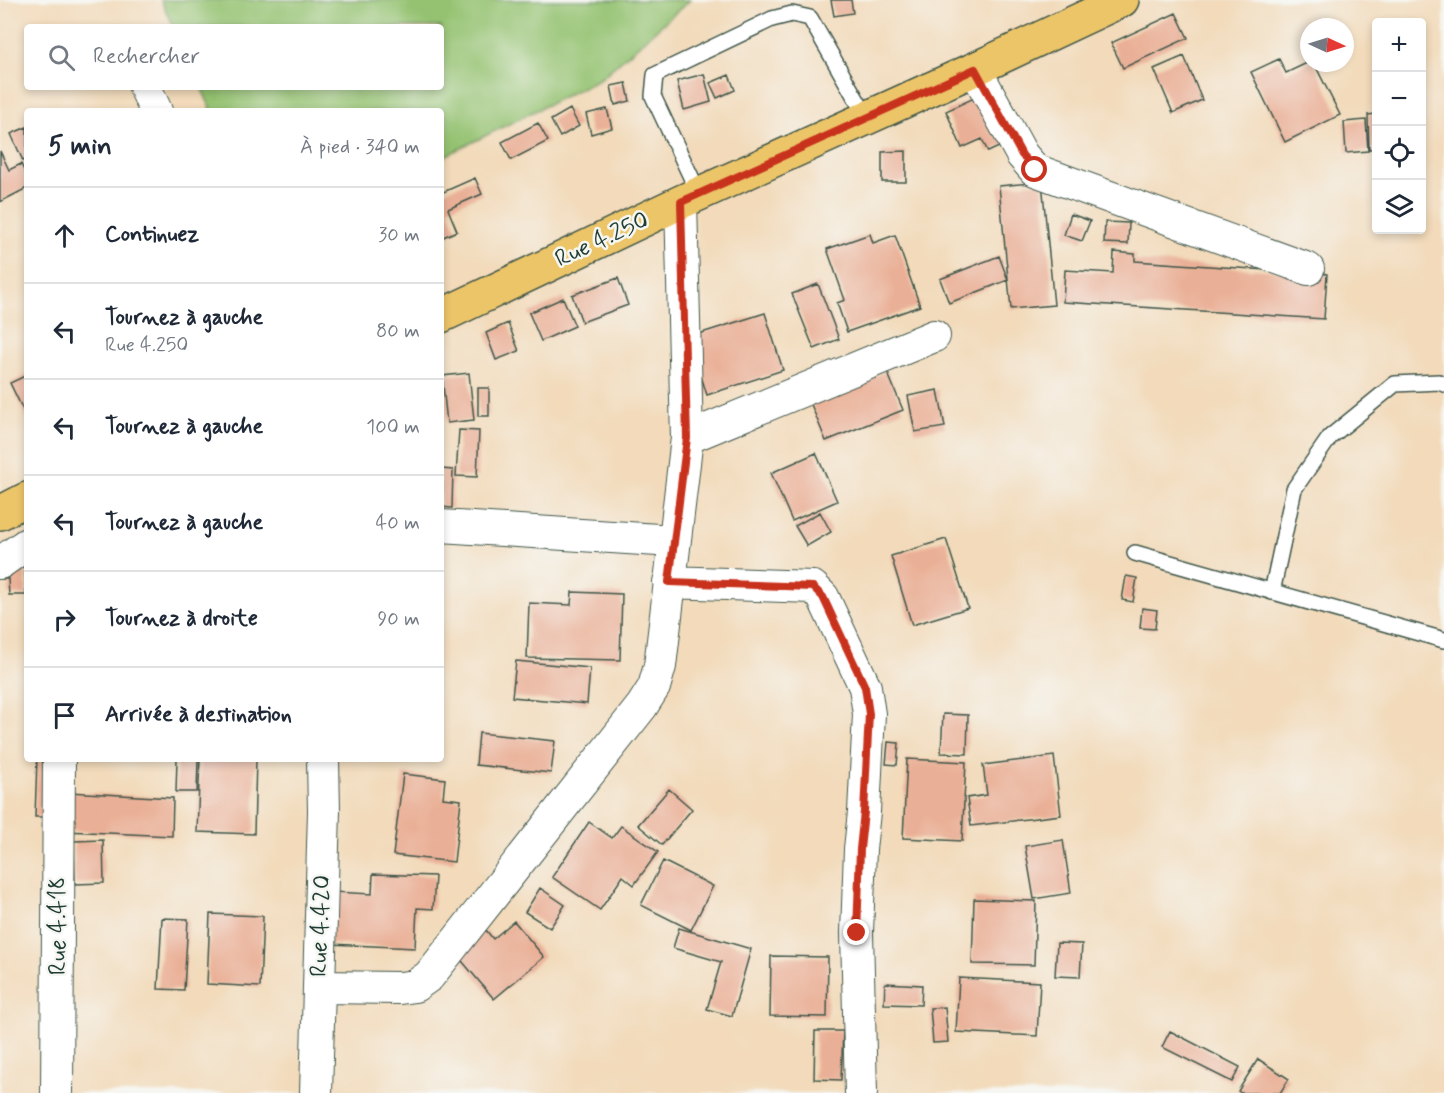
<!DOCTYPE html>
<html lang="fr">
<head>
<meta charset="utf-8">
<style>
	body { margin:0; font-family:Mynerve,sans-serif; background:#f2f2f3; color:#1f2937 }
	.controls { position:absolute; right:18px; top:18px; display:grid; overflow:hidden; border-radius:6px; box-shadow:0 3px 9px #0003 }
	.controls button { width:54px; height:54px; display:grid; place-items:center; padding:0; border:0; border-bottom:2px solid #e0e1e3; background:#fff; color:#1f2937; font:30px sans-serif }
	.compass { position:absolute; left:1300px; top:18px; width:54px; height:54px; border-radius:50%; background:#fff; box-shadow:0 3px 9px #0003; rotate:94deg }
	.stop { position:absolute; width:18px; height:18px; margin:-14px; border:4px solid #c8321e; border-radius:50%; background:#fff }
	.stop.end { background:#c8321e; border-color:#fff; box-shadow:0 2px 6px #0008 }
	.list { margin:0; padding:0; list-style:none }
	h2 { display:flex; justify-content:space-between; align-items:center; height:78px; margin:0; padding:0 24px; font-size:26px }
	h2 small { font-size:20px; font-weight:400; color:#747a83 }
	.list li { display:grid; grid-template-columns:39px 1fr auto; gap:18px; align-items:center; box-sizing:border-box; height:96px; padding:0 24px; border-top:2px solid #e0e1e3 }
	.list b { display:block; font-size:22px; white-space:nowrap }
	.list p { margin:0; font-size:20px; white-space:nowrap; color:#747a83 }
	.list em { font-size:20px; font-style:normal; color:#747a83 }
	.icon { flex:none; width:33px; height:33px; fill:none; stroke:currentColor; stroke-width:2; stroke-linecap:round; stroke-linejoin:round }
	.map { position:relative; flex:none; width:1444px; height:1093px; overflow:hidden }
	.search { position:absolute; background:#fff; box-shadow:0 3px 9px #0003; left:24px; top:24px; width:420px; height:66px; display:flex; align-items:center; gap:15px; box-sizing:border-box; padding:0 21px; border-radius:6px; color:#747a83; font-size:22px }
	.panel { position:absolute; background:#fff; box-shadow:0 3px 9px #0003; left:24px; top:108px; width:420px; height:654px; border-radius:6px }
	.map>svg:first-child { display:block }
	.green { fill:#94c271; stroke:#5a8052; stroke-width:1.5 }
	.building { fill:#eab097 }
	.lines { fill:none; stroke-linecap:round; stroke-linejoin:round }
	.service-casing { stroke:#3f5548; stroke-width:18 }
	.minor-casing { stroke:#3f5548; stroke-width:34 }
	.primary-casing { stroke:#3f5548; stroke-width:36 }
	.service { stroke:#fff; stroke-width:15 }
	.minor { stroke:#fff; stroke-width:32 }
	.primary { stroke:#edc569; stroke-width:33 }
	.route { stroke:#c8321e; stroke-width:8 }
	.labels { text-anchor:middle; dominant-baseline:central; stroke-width:5; stroke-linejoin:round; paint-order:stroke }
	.street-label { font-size:24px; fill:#1f3d34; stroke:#f6f6f2 }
</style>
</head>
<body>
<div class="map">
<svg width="1444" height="1093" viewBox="0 0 1444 1093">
	<rect width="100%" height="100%" fill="#f6f6f2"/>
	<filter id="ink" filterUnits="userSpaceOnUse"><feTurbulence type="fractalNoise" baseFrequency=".0167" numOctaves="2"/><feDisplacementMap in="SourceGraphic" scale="12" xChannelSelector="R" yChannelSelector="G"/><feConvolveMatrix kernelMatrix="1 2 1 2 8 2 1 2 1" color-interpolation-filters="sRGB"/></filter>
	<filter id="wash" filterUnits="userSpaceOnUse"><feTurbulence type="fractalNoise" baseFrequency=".008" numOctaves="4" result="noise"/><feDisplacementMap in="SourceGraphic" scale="24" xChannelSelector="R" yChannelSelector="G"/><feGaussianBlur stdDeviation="1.35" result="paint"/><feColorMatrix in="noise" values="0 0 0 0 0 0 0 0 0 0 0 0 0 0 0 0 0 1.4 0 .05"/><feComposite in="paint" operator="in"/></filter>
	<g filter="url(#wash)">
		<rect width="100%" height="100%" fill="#f2daba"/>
		<!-- green -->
		<path class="green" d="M161 0H690L601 78 441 158V111H212L201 87H441V27H173Z"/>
		<g id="blocks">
			<!-- building -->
			<path class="building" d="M831 0H851L853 13 834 16Z
				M1176 13 1188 38 1123 68 1111 43Z
				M1184 56 1202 100 1173 113 1154 69Z
				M1279 59 1286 73 1309 62 1314 63 1340 115 1285 142 1251 72Z
				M704 74 711 102 684 110 677 81Z
				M729 75 735 90 717 98 710 83Z
				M626 83 630 101 615 105 611 86Z
				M987 92 1010 142 988 152 982 139 962 148 946 111Z
				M570 109 579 126 560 137 551 120Z
				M607 109 612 128 591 134 586 114Z
				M1376 114V149H1369L1368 115Z
				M1366 120 1368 151 1346 153 1344 122Z
				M538 123 548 141 511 160 502 142Z
				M27 127V159L23 161 11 134Z
				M0 151 9 170 21 164 27 177V188L0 202Z
				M906 151V182H882V152Z
				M475 178 482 194 448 209 457 231 441 238V193Z
				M1042 182 1054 305 1011 309 999 186Z
				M1071 214 1090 221 1082 241 1064 235Z
				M1105 222 1129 223 1128 244 1104 243Z
				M870 234 873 243 895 235 920 306 847 332 837 303 845 300 827 249Z
				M1114 252 1135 254V261L1327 274 1324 319 1063 302 1065 270 1113 273Z
				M999 256 1008 280 949 303 940 279Z
				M618 278 628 305 582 322 572 295Z
				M818 284 839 339 814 349 792 294Z
				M563 298 575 326 541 341 529 313Z
				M765 313 783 370 707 395 689 337Z
				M508 323 519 351 496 360 486 333Z
				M887 371 903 410 826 441 810 402Z
				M469 373 474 420 447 423 442 376Z
				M27 375V418L10 383Z
				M478 388H489V416H478Z
				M938 390 945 427 915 432 908 396Z
				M459 430 479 431 477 477 456 476Z
				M816 453 837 501 792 521 771 473Z
				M441 469 453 470 452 508 441 507Z
				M820 512 831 532 807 546 795 526Z
				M946 539 968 608 912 625 891 556Z
				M25 567 26 595H9L8 579H0V568Z
				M1126 576 1137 578 1133 602 1122 600Z
				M572 592 622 594 620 660 527 658 529 603 571 605Z
				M1142 608 1157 610 1155 629 1140 628Z
				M516 661 590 668 587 704 512 697Z
				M943 714 968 715 967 754 941 753Z
				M479 733 555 741 551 773 476 765Z
				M888 742 899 743 897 765 886 764Z
				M1054 756 1061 815 971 826 967 798 987 795 983 765Z
				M37 759H60L58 817H35Z
				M177 759H198L197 792H176Z
				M200 759H256L254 834 197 832Z
				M907 759 966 762 962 841 903 838Z
				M403 774 445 779 443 798 461 800 454 862 393 855Z
				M669 789 692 809 662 845 638 825Z
				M68 792 173 798 172 836 66 831Z
				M589 822 612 838 621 826 658 852 634 885 623 876 600 910 552 877Z
				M103 840 104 883 75 884 74 841Z
				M1063 840 1071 893 1034 899 1025 846Z
				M663 861 713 886 691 930 641 905Z
				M373 874 435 876 433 909 417 908 415 948 330 944 333 892 372 894Z
				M540 888 565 905 550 928 525 912Z
				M974 899 1036 901 1034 965 972 964Z
				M210 914 263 916 260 987 207 984Z
				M162 918 188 919 184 990 158 989Z
				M514 921 544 957 494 999 457 955 486 930 493 939Z
				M679 928 751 949 732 1016 707 1009 721 962 673 948Z
				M1057 943 1082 944 1080 977 1055 976Z
				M771 956 828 957 827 1017 770 1016Z
				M959 978 1040 982 1037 1036 956 1032Z
				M885 983 922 985 921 1005 884 1004Z
				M945 1007 948 1042 933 1043 930 1008Z
				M815 1031H843L841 1080 814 1079Z
				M1170 1031 1240 1067 1232 1082 1162 1047Z
				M1258 1059 1289 1079 1280 1093H1241L1238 1091Z"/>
		</g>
	</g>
	<g filter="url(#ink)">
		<use href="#blocks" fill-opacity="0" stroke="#3f5548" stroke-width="1.5"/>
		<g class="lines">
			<defs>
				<path id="service" d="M699 194 653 96 655 75 772 19 792 14 810 18 867 118
					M1135 553 1444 640
					M1272 592 1294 489 1330 437 1395 384 1439 382 1444 384"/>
				<path id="minor" d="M975 69 1022 155 1035 170 1308 269
					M145 87 156 111
					M687 438 934 336
					M441 526 674 541
					M0 563 27 544
					M669 582 813 587 823 597 865 687 869 714 864 812 860 849 857 933 861 1093
					M319 987 400 988 415 986 429 976 642 706 654 687 660 666 687 438 681 202
					M57 1093 59 759
					M316 1093 324 811 323 759"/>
				<path id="primary" d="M441 316 681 202 975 69 1122 0
					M0 513 27 499"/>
			</defs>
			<!-- service casing -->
			<use href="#service" class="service-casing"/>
			<!-- minor casing -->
			<use href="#minor" class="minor-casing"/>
			<!-- primary casing -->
			<use href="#primary" class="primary-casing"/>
			<!-- service -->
			<use href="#service" class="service"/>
			<!-- minor -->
			<use href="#minor" class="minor"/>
			<!-- primary -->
			<use href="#primary" class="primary"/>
		</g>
	</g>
	<g class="lines" filter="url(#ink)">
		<!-- route -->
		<path class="route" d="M857 933 860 849 864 812 869 714 865 687 823 597 813 587 669 582 687 438 681 202 975 69 1022 155 1035 170"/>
	</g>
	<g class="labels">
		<!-- street labels -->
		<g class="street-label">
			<text transform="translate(602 240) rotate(-25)">Rue 4.250</text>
			<text transform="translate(58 926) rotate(-90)">Rue 4.418</text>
			<text transform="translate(321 926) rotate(-88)">Rue 4.420</text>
		</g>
	</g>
</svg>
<div class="controls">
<button>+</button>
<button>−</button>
<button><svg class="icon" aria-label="locate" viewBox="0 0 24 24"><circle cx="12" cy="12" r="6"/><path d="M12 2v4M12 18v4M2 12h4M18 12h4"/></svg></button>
<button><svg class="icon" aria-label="layers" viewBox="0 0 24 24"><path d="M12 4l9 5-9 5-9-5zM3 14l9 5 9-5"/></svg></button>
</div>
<svg class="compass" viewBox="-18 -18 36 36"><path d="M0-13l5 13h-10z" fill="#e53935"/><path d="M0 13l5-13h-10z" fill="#747a83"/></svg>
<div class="stop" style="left:1035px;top:170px"></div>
<div class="stop end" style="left:857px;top:933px"></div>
<div class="search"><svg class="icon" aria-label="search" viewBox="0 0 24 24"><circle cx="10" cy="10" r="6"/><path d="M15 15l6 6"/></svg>Rechercher</div>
<section class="panel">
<h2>5 min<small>À pied · 340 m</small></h2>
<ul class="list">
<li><svg class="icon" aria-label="ahead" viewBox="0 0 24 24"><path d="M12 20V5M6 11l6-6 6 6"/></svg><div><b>Continuez</b></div><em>30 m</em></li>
<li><svg class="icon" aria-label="left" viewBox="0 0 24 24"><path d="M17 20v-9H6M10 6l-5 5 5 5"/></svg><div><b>Tournez à gauche</b><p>Rue 4.250</p></div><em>80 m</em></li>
<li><svg class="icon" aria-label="left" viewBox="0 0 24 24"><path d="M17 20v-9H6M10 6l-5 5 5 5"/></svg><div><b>Tournez à gauche</b></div><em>100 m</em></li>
<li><svg class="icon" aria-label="left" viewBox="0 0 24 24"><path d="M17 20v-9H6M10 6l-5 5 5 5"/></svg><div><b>Tournez à gauche</b></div><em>40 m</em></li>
<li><svg class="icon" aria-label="right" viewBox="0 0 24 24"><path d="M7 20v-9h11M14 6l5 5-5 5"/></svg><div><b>Tournez à droite</b></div><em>90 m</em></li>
<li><svg class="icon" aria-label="arrive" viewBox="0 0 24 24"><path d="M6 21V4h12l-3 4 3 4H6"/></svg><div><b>Arrivée à destination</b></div></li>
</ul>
</section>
</div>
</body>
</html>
